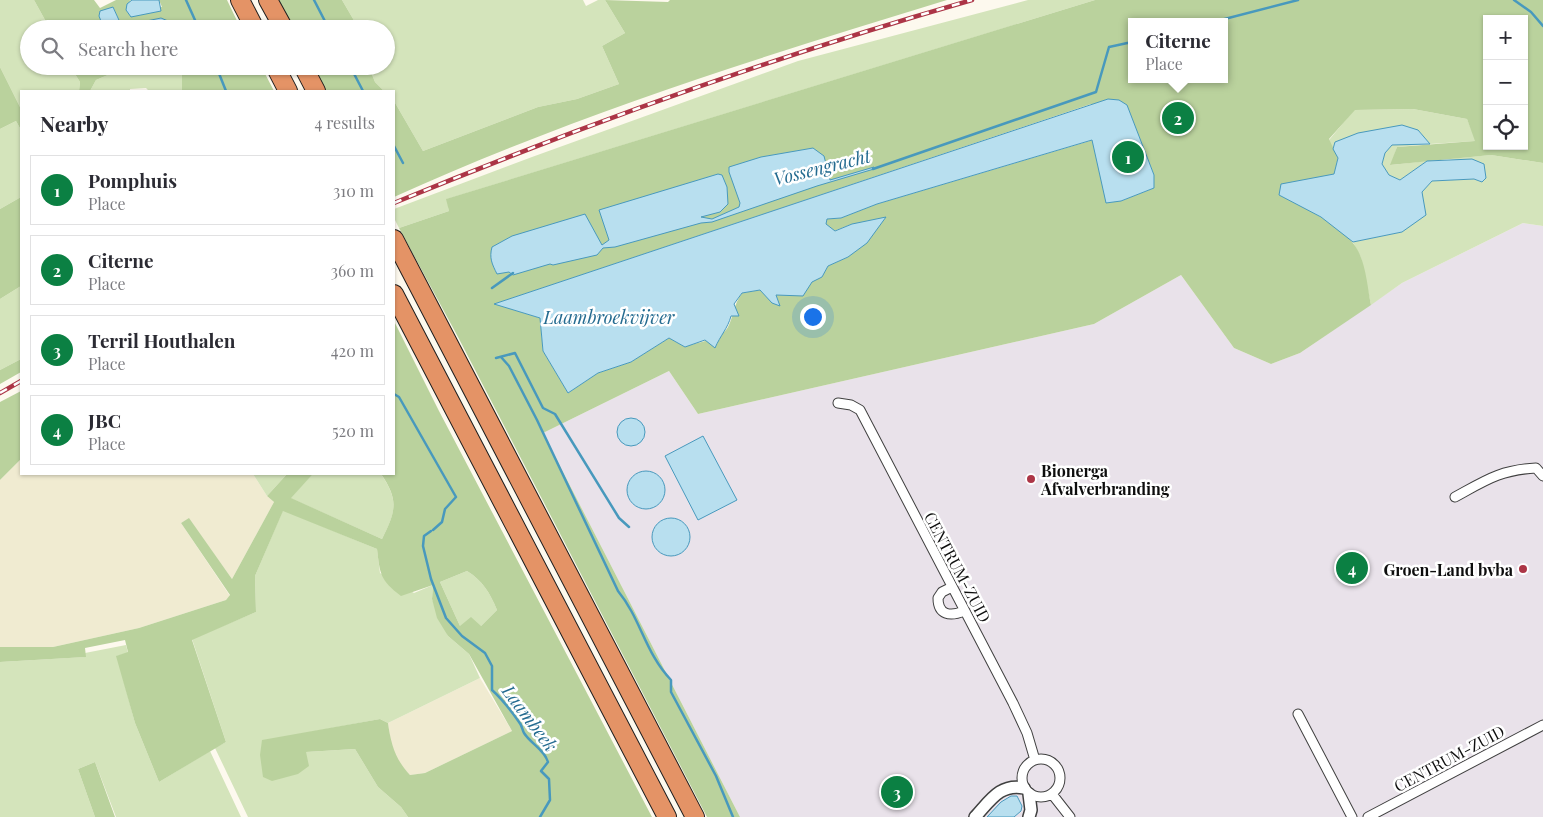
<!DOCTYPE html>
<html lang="en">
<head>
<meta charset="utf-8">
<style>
	body { margin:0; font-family:"Playfair Display",serif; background:#f7f7f7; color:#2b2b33 }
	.controls { position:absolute; right:15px; top:15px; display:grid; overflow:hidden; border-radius:0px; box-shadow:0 1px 4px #0004 }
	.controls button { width:45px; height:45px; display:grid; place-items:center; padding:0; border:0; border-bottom:1px solid #e1e1e2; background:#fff; color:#2b2b33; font:25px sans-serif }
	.you { position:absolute; left:812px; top:316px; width:18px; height:18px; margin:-12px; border:4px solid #fff; border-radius:50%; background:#1a73e8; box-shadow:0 0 0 8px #1a73e833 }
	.badge { display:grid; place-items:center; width:32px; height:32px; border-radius:50%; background:#0b8043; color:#fff; font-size:16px; font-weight:700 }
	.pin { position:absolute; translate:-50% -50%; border:2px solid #fff; box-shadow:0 1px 5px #0006 }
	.popup { position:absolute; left:1128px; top:18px; width:100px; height:65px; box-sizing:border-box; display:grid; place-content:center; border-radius:0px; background:#fff; filter:drop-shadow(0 1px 4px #0005); font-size:16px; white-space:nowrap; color:#7c7c81 }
	.popup b { font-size:19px; color:#2b2b33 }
	.popup::after { content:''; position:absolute; left:50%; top:100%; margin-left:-10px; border:10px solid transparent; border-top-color:#fff }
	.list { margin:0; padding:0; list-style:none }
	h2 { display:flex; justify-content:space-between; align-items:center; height:65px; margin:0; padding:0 20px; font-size:21px }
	h2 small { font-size:16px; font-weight:400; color:#7c7c81 }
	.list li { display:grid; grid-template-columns:32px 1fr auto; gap:15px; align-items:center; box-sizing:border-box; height:70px; margin:0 10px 10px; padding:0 10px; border:1px solid #e1e1e2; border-radius:0px }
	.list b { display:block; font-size:19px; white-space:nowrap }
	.list p { margin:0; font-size:16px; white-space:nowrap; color:#7c7c81 }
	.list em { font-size:16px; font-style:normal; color:#7c7c81 }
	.icon { flex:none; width:28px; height:28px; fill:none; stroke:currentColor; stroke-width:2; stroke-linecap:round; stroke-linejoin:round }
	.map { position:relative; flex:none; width:1543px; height:817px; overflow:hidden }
	.search { position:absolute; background:#fff; box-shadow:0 1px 4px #0004; left:20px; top:20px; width:375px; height:55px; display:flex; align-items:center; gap:12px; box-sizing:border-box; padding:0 18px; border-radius:28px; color:#7c7c81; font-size:19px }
	.panel { position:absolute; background:#fff; box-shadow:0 1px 4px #0004; left:20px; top:90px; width:375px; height:385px; border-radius:0px }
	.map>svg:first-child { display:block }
	.industrial { fill:#e9e2ea }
	.farmland { fill:#f0ebd1 }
	.green { fill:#d4e4bb }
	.forest { fill:#bad29d; fill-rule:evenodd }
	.water { fill:#b8dfef; stroke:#4899bd }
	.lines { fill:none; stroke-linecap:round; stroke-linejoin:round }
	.stream { stroke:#4899bd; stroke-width:2.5 }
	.minor-casing { stroke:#404040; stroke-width:11 }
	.tertiary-casing { stroke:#404040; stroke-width:14 }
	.motorway-casing { stroke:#1e1e1e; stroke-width:20 }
	.minor { stroke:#fff; stroke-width:9 }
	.tertiary { stroke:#fff; stroke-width:11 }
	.motorway { stroke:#e49366; stroke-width:18 }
	.rail-casing { stroke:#ac3546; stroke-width:4.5 }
	.rail { stroke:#fff; stroke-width:2.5; stroke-dasharray:8; stroke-linecap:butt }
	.poi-dot { fill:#ac3546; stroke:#fff; stroke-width:2 }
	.labels { text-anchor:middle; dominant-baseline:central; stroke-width:5; stroke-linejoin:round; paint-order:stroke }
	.poi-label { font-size:16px; font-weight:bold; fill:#0d0d0d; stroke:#fff; text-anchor:start }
	.street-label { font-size:16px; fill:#0d0d0d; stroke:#fff }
	.water-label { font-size:18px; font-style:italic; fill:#246b90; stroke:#fff }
</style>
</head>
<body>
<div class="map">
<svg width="1543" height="817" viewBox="0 0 1543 817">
	<rect width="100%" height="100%" fill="#fdf9ee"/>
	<!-- industrial -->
	<path class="industrial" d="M1523 223 1543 226V817H740L543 433 669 371 698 414 1094 324 1181 275 1234 348 1271 364 1300 353 1402 283Z"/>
	<!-- farmland -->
	<path class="farmland" d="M21 459V474H253L267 496 274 502 232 579 189 519 181 523 230 596 226 600 139 628 53 647H0V480Z
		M480 678 512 731 425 773 410 775 398 762 391 743 388 723Z"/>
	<!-- green -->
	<path class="green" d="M0 0H34L50 29H29V66H70L80 82 79 91H21V109L0 67Z
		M342 0H583L586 6 598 0H605L625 33 602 46 619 84 577 99 538 107 423 151 394 101V91H384L375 82 371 72 386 66V29H359Z
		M1028 0H1095L447 199 449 211 399 228 394 218V209L532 157 798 61Z
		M129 66H182V91H149L146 88 130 89V91H90L96 80Z
		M1413 109 1467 119 1476 141 1430 144 1418 130 1335 142 1333 149 1329 140 1354 110Z
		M16 121 21 130V197L0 209V129Z
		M1408 144 1418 145 1397 147 1391 165 1427 161 1400 180 1389 175 1382 164 1385 153 1392 145Z
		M1491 155 1543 163V226L1523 223 1402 283 1371 305 1361 258 1353 242 1402 232 1422 192 1432 181 1474 179 1482 182 1459 160 1447 159Z
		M21 286V359L0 370V299Z
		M253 474H287L267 496Z
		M313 474H381C399 501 396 511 382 539L290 498Z
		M283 510 377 549 380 573 414 593 433 585 432 599 448 636 469 654 480 678 388 723 380 719 262 741 306 752 355 749 378 787 401 807 408 817H248L215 748 226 742 192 639 256 612 255 576Z
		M467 571C483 581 490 593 497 610L481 626H460L440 582Z
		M126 645 128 653 117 656 135 723 159 782 210 751 241 817H116L95 762 78 769 95 817H0V662L85 657V653Z"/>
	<!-- forest -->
	<path class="forest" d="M34 0H94L100 8 116 0H132L129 1 162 7 159 0H227L241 29H169L168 21 132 24 131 29H123L113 7 99 16 104 29H50Z
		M279 0H342L359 29H294Z
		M605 0 668 2 670 0H947C760 57 572 116 394 197V101L423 151 538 107 577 99 619 84 602 46 625 33Z
		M1095 0H1543V163L1491 155 1390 165 1397 147 1475 141 1467 119 1413 109 1355 110 1329 139 1338 158 1334 174 1279 195C1301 206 1338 223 1353 243 1366 259 1367 286 1371 305L1300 353 1271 364 1234 348 1181 275 1094 324 698 414 669 371 543 433 740 817H707L458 337 399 228 449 211 446 199ZM1487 19H1524V146H1487ZM1132 22H1224V79H1132ZM1091 104 1135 128 1154 175V188L1121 201 1093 140 877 204 841 218 826 219V224L834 231 852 224 848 257 828 266 822 277 776 295 779 305 772 302 760 290 742 293C733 306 734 315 728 327 721 340 697 342 685 347L669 338 631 362 598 373 568 393 543 351 540 318 495 304Z
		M70 66H129L96 80 90 91H79L80 82Z
		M182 66H261L274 91H182Z
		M313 66H381L371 72 375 82 384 91H326Z
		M0 67 21 109V130L16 121 0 129Z
		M21 197V286L0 299V209Z
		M394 321 439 411 652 817H408L401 807 378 787 355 749 306 752 309 766 298 774 272 781 263 777 260 755 262 740 380 719 388 723C391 744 395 759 410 775L425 773 512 731 469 654 448 636 437 618 432 599 433 585 401 596C380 580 380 574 377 549L283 511 255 576 256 612 192 640 226 742 159 782 135 723 116 656 128 652 125 640 85 648 86 657 0 662V647H53L139 628 226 600 230 595 181 523 189 518 232 579 274 502 267 496 287 474H313L291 498 382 539C396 511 399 500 381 474H394ZM467 571C483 581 490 593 497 610L481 626 471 617 460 626 440 582Z
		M21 359V372L0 384V370Z
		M21 391V459L0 480V402Z
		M95 762 115 817H95L78 769Z"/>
	<!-- water -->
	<path class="water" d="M132 0H159L161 11 131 17 126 10 127 4Z
		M113 7 123 29H104L99 16 100 11Z
		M161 18 168 21 169 29H131L132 24Z
		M1108 99 1119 100 1127 105 1154 175V188L1121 201 1106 203 1092 140 877 204 841 218 827 219 826 224 835 231 852 224 886 217 867 243 848 257 828 266 822 277 812 282 803 296 776 295 780 306 772 303 760 290 742 293 734 304 739 316H731C728 328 720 336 715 348L705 340 685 347 669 338 631 362 598 373 568 393 543 351 540 318 494 304Z
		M1402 125 1418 130 1430 144 1392 145 1385 153 1382 164 1389 175 1400 180 1427 161 1472 159 1484 164 1486 178 1482 182 1474 179 1432 181 1422 192 1426 215 1402 232 1353 242 1321 217 1279 195 1281 184 1334 174 1338 158 1333 149 1335 142 1358 133Z
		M813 148 824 156 830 180 874 167V169L817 186 712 222 701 223 615 247 603 248 597 255 553 265 550 264 513 275 509 272 497 274C492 264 489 258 492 247L512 236 585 214 602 245 609 240 599 210 718 174 722 175 727 187 728 204 720 212 701 217 712 219 739 207 740 203 729 172V167L761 157Z
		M617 432a14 14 0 1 1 28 0a14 14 0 1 1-28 0Z
		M703 436 737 500 698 520 665 456Z
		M627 490a19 19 0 1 1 38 0a19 19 0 1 1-38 0Z
		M652 537a19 19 0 1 1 38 0a19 19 0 1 1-38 0Z
		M1011 796H1017L1022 806 1021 811 1014 817H987L1001 802Z"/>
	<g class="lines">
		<!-- stream -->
		<path class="stream" d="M186 0 199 29
			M314 0 329 29
			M1514 0 1531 12 1543 26
			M1213 22 1298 0
			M216 66 226 91
			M350 66 363 91
			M394 146 403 163
			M873 169 1096 92 1109 47 1132 42
			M492 288 513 273
			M501 357 509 366 537 420 618 591C641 619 645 653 671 680V692L716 776 733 817
			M496 358 515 353 543 408 555 414 619 518 629 527
			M394 394 399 397 456 497 445 509 442 522 433 530
			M431 531 424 536 423 546 431 579 446 618 462 636 485 653 492 666V690C501 698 512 712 519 722 522 725 522 729 524 733 531 744 544 749 548 762L541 771 549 779 550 800 540 817"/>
		<defs>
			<path id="minor" d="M838 403 851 405 860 410 1013 703 1027 733 1035 760
				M1455 497C1486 480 1500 470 1536 468L1543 476
				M952 587 942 592 938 598C938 615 950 617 964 611
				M1298 714 1352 817
				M1022 778a19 19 0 1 1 38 0a19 19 0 1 1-38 0Z
				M1052 794 1070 817
				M1368 817 1543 725"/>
			<path id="tertiary" d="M975 817C990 801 1000 783 1024 788
				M1029 817 1031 810 1029 794"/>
			<path id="motorway" d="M240 0 255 29
				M268 0 284 29
				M275 66 288 91
				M303 66 316 91
				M394 239 695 817
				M394 294 667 817"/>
		</defs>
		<!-- minor casing -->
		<use href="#minor" class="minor-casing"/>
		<!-- tertiary casing -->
		<use href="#tertiary" class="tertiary-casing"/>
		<!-- motorway casing -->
		<use href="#motorway" class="motorway-casing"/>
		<!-- minor -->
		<use href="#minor" class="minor"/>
		<!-- tertiary -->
		<use href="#tertiary" class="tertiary"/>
		<!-- motorway -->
		<use href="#motorway" class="motorway"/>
		<defs>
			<path id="rail" d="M394 203C583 125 775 56 972 0
				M0 393 21 381"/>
		</defs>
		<!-- rail casing -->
		<use href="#rail" class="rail-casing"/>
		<!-- rail -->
		<use href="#rail" class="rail"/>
	</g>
	<!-- markers -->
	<g class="poi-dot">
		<circle cx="1031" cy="479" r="5"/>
		<circle cx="1523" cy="569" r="5"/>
	</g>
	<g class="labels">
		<!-- poi labels -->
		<g class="poi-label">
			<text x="1041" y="470">Bionerga<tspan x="1041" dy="18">Afvalverbranding</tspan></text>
			<text x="1513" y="569" text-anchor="end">Groen-Land bvba</text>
		</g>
		<!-- street labels -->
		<g class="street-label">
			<text transform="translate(958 567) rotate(62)">CENTRUM-ZUID</text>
			<text transform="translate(1449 758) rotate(-28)">CENTRUM-ZUID</text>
		</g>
		<!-- water labels -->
		<g class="water-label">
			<text transform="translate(822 167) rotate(-14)">Vossengracht</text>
			<text x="609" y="317">Laambroekvijver</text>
			<text transform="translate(530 718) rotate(53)">Laambeek</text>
		</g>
	</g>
</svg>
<div class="controls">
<button>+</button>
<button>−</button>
<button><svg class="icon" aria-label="locate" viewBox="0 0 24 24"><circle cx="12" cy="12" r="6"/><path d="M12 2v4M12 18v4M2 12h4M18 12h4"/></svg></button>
</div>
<div class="you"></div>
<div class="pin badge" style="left:1128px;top:157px">1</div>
<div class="pin badge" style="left:1178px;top:118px">2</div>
<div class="popup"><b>Citerne</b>Place</div>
<div class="pin badge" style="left:897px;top:792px">3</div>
<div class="pin badge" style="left:1352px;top:568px">4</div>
<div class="search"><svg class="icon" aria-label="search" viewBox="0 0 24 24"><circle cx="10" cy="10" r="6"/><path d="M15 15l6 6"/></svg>Search here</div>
<section class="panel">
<h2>Nearby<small>4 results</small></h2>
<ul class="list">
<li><span class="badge">1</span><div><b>Pomphuis</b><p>Place</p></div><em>310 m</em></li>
<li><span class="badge">2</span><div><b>Citerne</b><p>Place</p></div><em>360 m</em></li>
<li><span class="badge">3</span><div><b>Terril Houthalen</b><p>Place</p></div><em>420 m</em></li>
<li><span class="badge">4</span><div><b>JBC</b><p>Place</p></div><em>520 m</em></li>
</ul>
</section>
</div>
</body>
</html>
